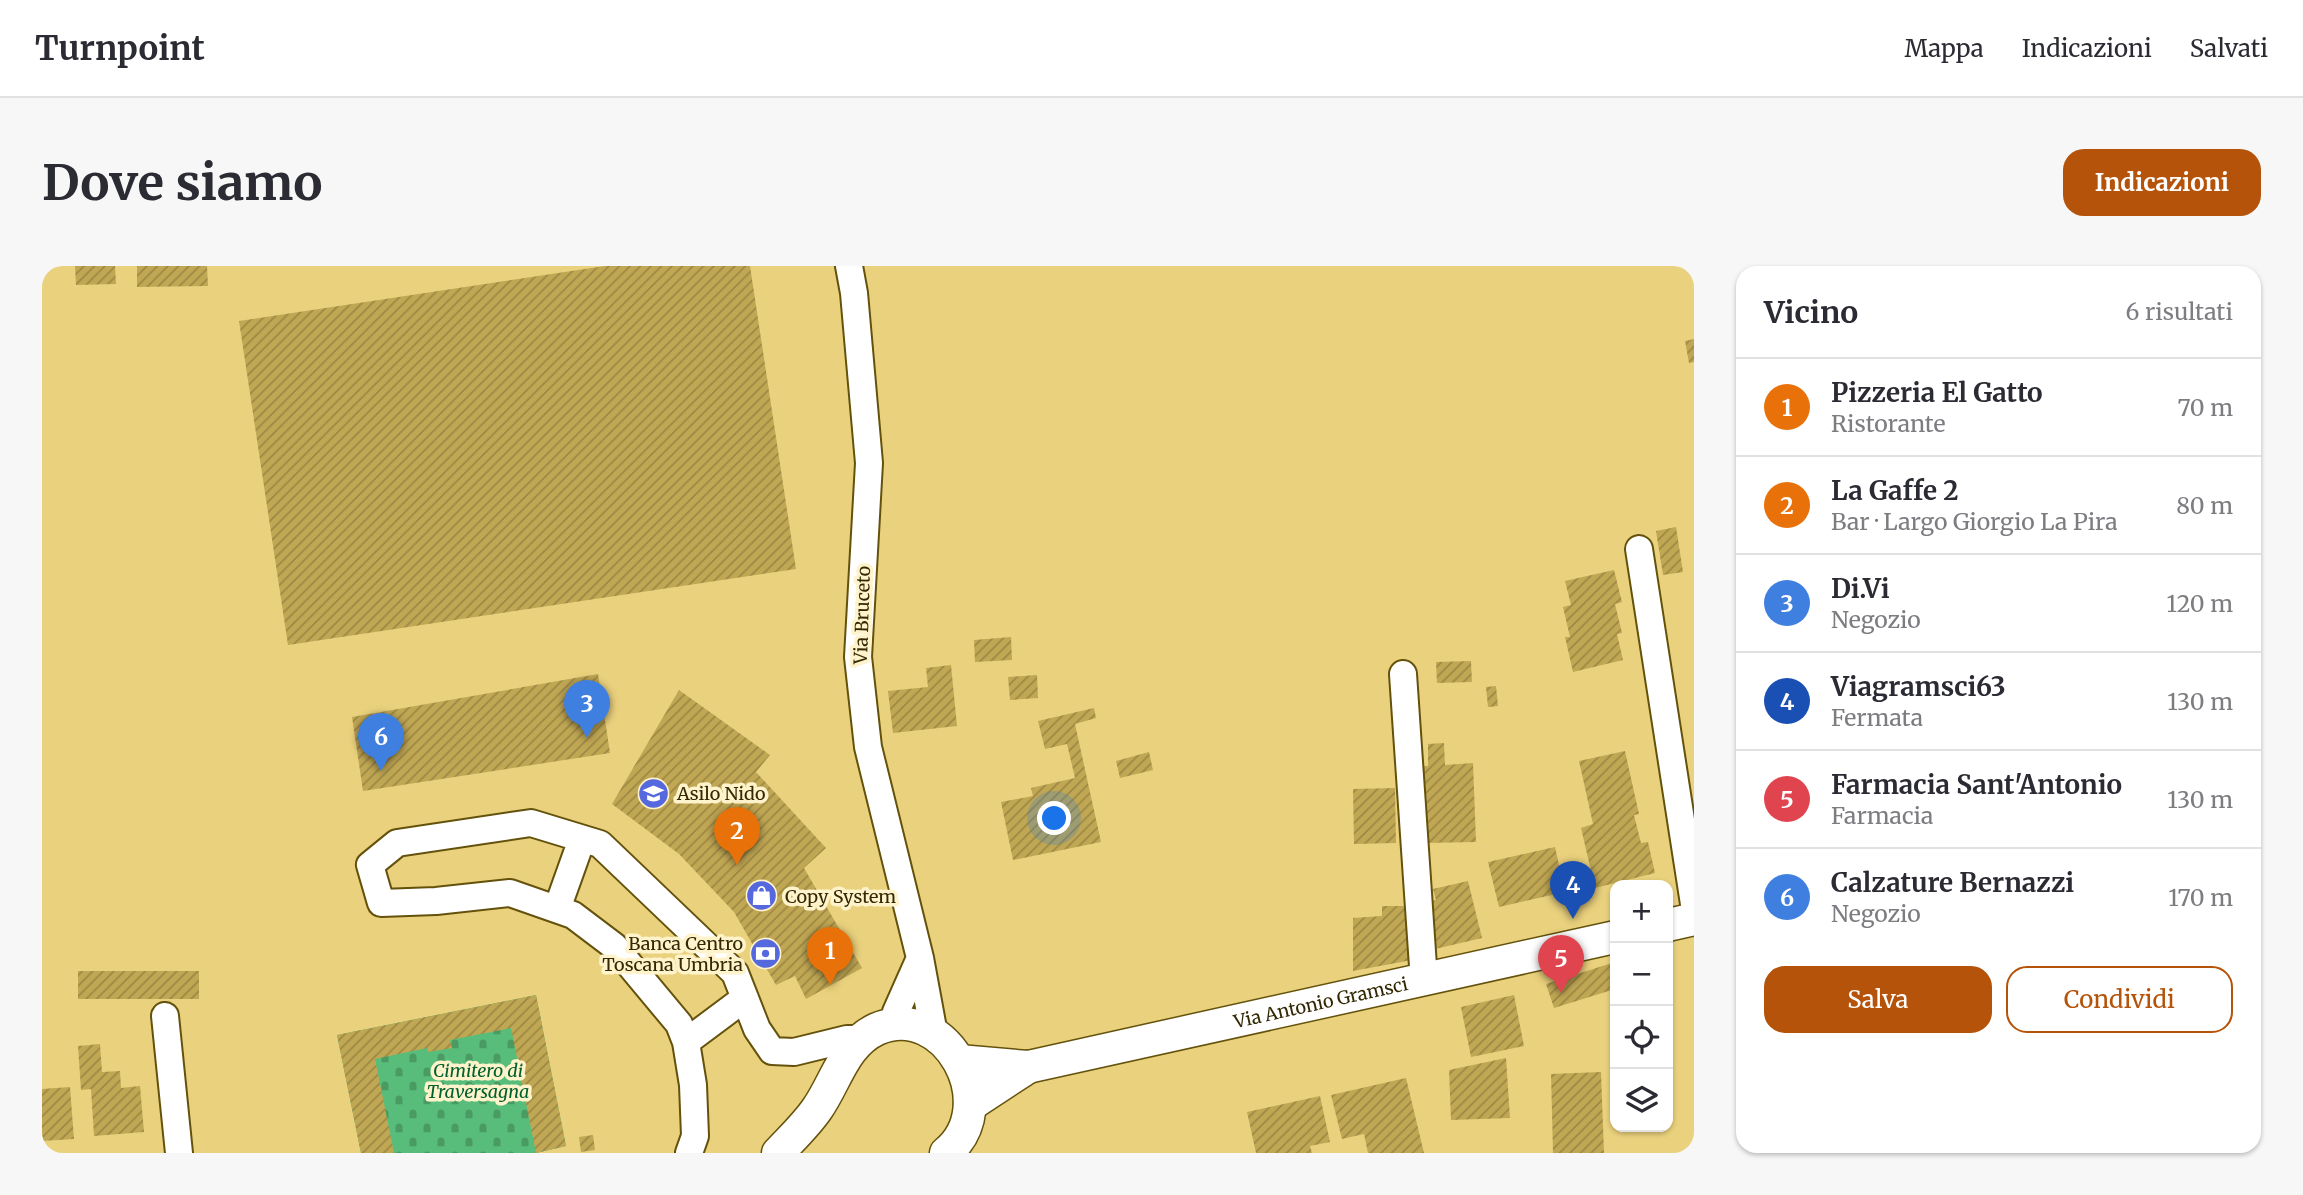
<!DOCTYPE html>
<html lang="it">
<head>
<meta charset="utf-8">
<style>
	body { margin:0; font-family:Merriweather,serif; background:#f7f7f7; color:#2b2b33 }
	.controls { position:absolute; right:21px; bottom:21px; display:grid; overflow:hidden; border-radius:14px; box-shadow:0 2px 5px #0004 }
	.controls button { width:63px; height:63px; display:grid; place-items:center; padding:0; border:0; border-bottom:2px solid #e1e1e2; background:#fff; color:#2b2b33; font:35px sans-serif }
	.you { position:absolute; left:1013px; top:553px; width:24px; height:24px; margin:-18px; border:5px solid #fff; border-radius:50%; background:#1a73e8; box-shadow:0 0 0 10px #1a73e833 }
	.badge { display:grid; place-items:center; width:46px; height:46px; border-radius:50%; background:#b45309; color:#fff; font-size:23px; font-weight:700 }
	.pin { position:absolute; translate:-50% -58px; filter:drop-shadow(0 2px 4px #0008) }
	.pin::after { content:''; position:absolute; top:37px; width:24px; height:21px; background:inherit; clip-path:polygon(0 0,100% 0,50% 100%) }
	.list { margin:0; padding:0; list-style:none }
	h2 { display:flex; justify-content:space-between; align-items:center; height:91px; margin:0; padding:0 28px; font-size:30px }
	h2 small { font-size:23px; font-weight:400; color:#7c7c81 }
	.list li { display:grid; grid-template-columns:46px 1fr auto; gap:21px; align-items:center; box-sizing:border-box; height:98px; padding:0 28px; border-top:2px solid #e1e1e2 }
	.list b { display:block; font-size:26px; white-space:nowrap }
	.list p { margin:0; font-size:23px; white-space:nowrap; color:#7c7c81 }
	.list em { font-size:23px; font-style:normal; color:#7c7c81 }
	.actions { display:flex; gap:14px; padding:21px 28px }
	.actions a { flex:1; padding:16px 0; border:2px solid #b45309; border-radius:21px; text-align:center; font-size:24px; color:#b45309 }
	.actions .main { background:#b45309; color:#fff }
	.icon { flex:none; width:38px; height:38px; fill:none; stroke:currentColor; stroke-width:2; stroke-linecap:round; stroke-linejoin:round }
	.map { position:relative; flex:none; width:1652px; height:887px; overflow:hidden; border-radius:21px }
	header { display:flex; align-items:center; gap:42px; box-sizing:border-box; height:98px; padding:0 35px; background:#fff; border-bottom:2px solid #e1e1e2 }
	header strong { font-size:33px }
	nav { display:flex; gap:38px; margin-inline-start:auto; font-size:24px }
	.intro { display:flex; align-items:center; justify-content:space-between; box-sizing:border-box; height:168px; padding:0 42px }
	h1 { margin:0; font-size:49px }
	.button { padding:18px 32px; border-radius:21px; background:#b45309; color:#fff; font-size:24px; font-weight:700 }
	main { display:flex; gap:42px; padding:0 42px }
	aside { flex:1; background:#fff; border-radius:21px; box-shadow:0 2px 5px #0004 }
	.map>svg:first-child { display:block }
	.cemetery { fill:url(#cemetery-stones) }
	.building { fill:url(#building-hatch) }
	.lines { fill:none; stroke-linecap:round; stroke-linejoin:round }
	.minor-casing { stroke:#64520c; stroke-width:30 }
	.tertiary-casing { stroke:#64520c; stroke-width:35 }
	.minor { stroke:#fff; stroke-width:26 }
	.tertiary { stroke:#fff; stroke-width:32 }
	.labels { text-anchor:middle; dominant-baseline:central; stroke-width:7; stroke-linejoin:round; paint-order:stroke }
	.street-label { font-size:18px; fill:#322803; stroke:#fff3cb }
	.poi-label { font-size:18px; fill:#322803; stroke:#fff3cb; text-anchor:start }
	.park-label { font-size:18px; font-style:italic; fill:#006130; stroke:#fff3cb }
</style>
</head>
<body>
<header>
<strong>Turnpoint</strong>
<nav><a>Mappa</a><a>Indicazioni</a><a>Salvati</a></nav>
</header>
<div class="intro"><h1>Dove siamo</h1><a class="button">Indicazioni</a></div>
<main>
<div class="map">
<svg width="1652" height="887" viewBox="0 0 1652 887">
	<defs>
		<pattern id="cemetery-stones" width="16" height="16" patternUnits="userSpaceOnUse" patternTransform="scale(1.75)"><rect width="16" height="16" fill="#58bd7b"/><path d="M2 7V4a2 2 0 0 1 4 0v3zM10 15v-3a2 2 0 0 1 4 0v3z" fill="#499a63"/></pattern>
		<pattern id="building-hatch" width="6" height="6" patternUnits="userSpaceOnUse" patternTransform="scale(1.75)"><rect width="6" height="6" fill="#c0a754"/><path d="M-1 1l2-2M0 6l6-6M5 7l2-2" fill="none" stroke="#9d8843"/></pattern>
	</defs>
	<rect width="100%" height="100%" fill="#ead17d"/>
	<!-- cemetery -->
	<path class="cemetery" d="M494 729 524 880 494 887H319L295 769Z"/>
	<!-- building -->
	<path class="building" d="M33 0H73L74 18 34 19Z
		M95 0H165L166 20 95 21Z
		M563 0H708L754 303 246 379 197 55Z
		M1652 73V96L1647 97 1643 75Z
		M1634 261 1641 306 1621 309 1614 265Z
		M1572 304 1580 336 1573 338 1580 367 1575 368 1581 394 1531 406 1523 371H1528L1521 341 1529 339 1523 315Z
		M969 371 970 394 933 396 932 374Z
		M1429 395 1430 416 1395 417 1394 396Z
		M909 399 915 460 851 467 846 425 886 421 884 402Z
		M556 408 568 487 321 525 310 451Z
		M995 409 996 432 968 434 966 411Z
		M1454 420 1456 440 1446 441 1444 421Z
		M637 424 728 489 714 506 784 582 762 602 820 702 764 733 753 710 734 719 692 646 637 588 570 538Z
		M1052 442 1054 452 1033 458 1059 576 971 594 959 536 991 530 989 522 1033 512 1025 478 1003 483 996 455Z
		M1402 477 1403 499 1431 497 1434 576 1383 577 1380 500H1386V478Z
		M1583 485 1597 548 1592 549 1599 577 1606 576 1613 607 1553 622 1539 562 1551 558 1537 495Z
		M1107 486 1111 504 1078 512 1074 495Z
		M1353 522 1354 577 1312 578 1311 523Z
		M1513 581 1523 626 1457 641 1446 596Z
		M1426 615 1440 672 1393 683 1382 637 1394 634 1391 623Z
		M1340 640H1369L1370 694 1311 705V652L1340 650Z
		M1573 696V723L1512 742 1504 718Z
		M36 705H157V733H36Z
		M494 729 524 880 494 887 469 762 408 774 410 782 386 786 385 782 333 793 352 887H319L295 769Z
		M1472 729 1482 780 1429 791 1419 741Z
		M58 778 60 806 78 805 79 822 98 820 102 866 52 870 49 823 39 824 36 780Z
		M1464 792 1468 852 1409 854 1407 804Z
		M1559 806 1562 887H1511L1509 808Z
		M1364 812 1382 887H1326L1322 868 1300 873 1289 829Z
		M28 821 32 873 0 875V823Z
		M1278 830 1288 876 1268 880 1270 887H1214L1205 846Z
		M551 869 553 884 539 886 537 871Z"/>
	<g class="lines">
		<defs>
			<path id="minor" d="M807 0 812 27 827 197 816 391 826 481 878 692 892 768
				M1597 283 1652 638
				M1361 408 1382 715
				M515 643 540 573
				M123 750 137 887
				M851 759 854 746 878 692
				M644 776 703 732
				M647 887 653 870 651 819 644 776 637 758 572 680 531 649 468 627 394 635 339 637 328 599 355 577 489 557 558 578 693 707 715 763 730 785 752 786 805 773H819"/>
			<g id="tertiary">
				<path d="M1626 659 1652 653"/>
				<path id="s1" d="M917 795 986 801 1573 671"/>
				<path d="M928 839 986 801"/>
				<path d="M736 887C749 873 764 859 775 843 794 816 802 778 835 763 904 733 962 840 904 887"/>
			</g>
		</defs>
		<!-- minor casing -->
		<use href="#minor" class="minor-casing"/>
		<!-- tertiary casing -->
		<use href="#tertiary" class="tertiary-casing"/>
		<!-- minor -->
		<use href="#minor" class="minor"/>
		<!-- tertiary -->
		<use href="#tertiary" class="tertiary"/>
	</g>
	<!-- icons -->
	<defs>
		<symbol id="school-disc" viewBox="-11 -11 22 22"><circle r="9.5" fill="#5668de" stroke="#fff3cb"/><path d="M0-5L7-2L0 1L-7-2ZM-4 1L0 2.5L4 1V4Q0 6-4 4Z" fill="#fff"/></symbol>
		<symbol id="shop-disc" viewBox="-11 -11 22 22"><circle r="9.5" fill="#5668de" stroke="#fff3cb"/><path d="M-5-2.5h2.3a2.7 3.5 0 0 1 5.4 0H5L5.5 6h-11ZM-1.5-2.5h3a1.5 2.3 0 0 0-3 0Z" fill="#fff"/></symbol>
		<symbol id="bank-disc" viewBox="-11 -11 22 22"><circle r="9.5" fill="#5668de" stroke="#fff3cb"/><path d="M-6-4H6V4H-6ZM0-2.3a2.3 2.3 0 1 0 0 4.6a2.3 2.3 0 1 0 0-4.6Z" fill="#fff"/></symbol>
	</defs>
	<g fill-rule="evenodd">
		<use href="#school-disc" x="594" y="510" width="35" height="35"/>
		<use href="#shop-disc" x="702" y="612" width="35" height="35"/>
		<use href="#bank-disc" x="706" y="670" width="35" height="35"/>
	</g>
	<g class="labels">
		<!-- street labels -->
		<g class="street-label">
			<text transform="translate(820 349) rotate(-88)">Via Bruceto</text>
			<text stroke="none"><textPath href="#s1" startOffset="369">Via Antonio Gramsci</textPath></text>
		</g>
		<!-- poi labels -->
		<g class="poi-label">
			<text x="635" y="527">Asilo Nido</text>
			<text x="743" y="630">Copy System</text>
			<text x="701" y="677" text-anchor="end">Banca Centro<tspan x="701" dy="21">Toscana Umbria</tspan></text>
		</g>
		<!-- park labels -->
		<g class="park-label">
			<text x="436" y="804">Cimitero di<tspan x="436" dy="21">Traversagna</tspan></text>
		</g>
	</g>
</svg>
<div class="controls">
<button>+</button>
<button>−</button>
<button><svg class="icon" aria-label="locate" viewBox="0 0 24 24"><circle cx="12" cy="12" r="6"/><path d="M12 2v4M12 18v4M2 12h4M18 12h4"/></svg></button>
<button><svg class="icon" aria-label="layers" viewBox="0 0 24 24"><path d="M12 4l9 5-9 5-9-5zM3 14l9 5 9-5"/></svg></button>
</div>
<div class="you"></div>
<div class="pin badge" style="left:788px;top:719px;background:#e8710a">1</div>
<div class="pin badge" style="left:695px;top:599px;background:#e8710a">2</div>
<div class="pin badge" style="left:545px;top:472px;background:#3f7fe0">3</div>
<div class="pin badge" style="left:1531px;top:653px;background:#1a4fb4">4</div>
<div class="pin badge" style="left:1519px;top:727px;background:#e0444e">5</div>
<div class="pin badge" style="left:339px;top:505px;background:#3f7fe0">6</div>
</div>
<aside>
<h2>Vicino<small>6 risultati</small></h2>
<ul class="list">
<li><span class="badge" style="background:#e8710a">1</span><div><b>Pizzeria El Gatto</b><p>Ristorante</p></div><em>70 m</em></li>
<li><span class="badge" style="background:#e8710a">2</span><div><b>La Gaffe 2</b><p>Bar · Largo Giorgio La Pira</p></div><em>80 m</em></li>
<li><span class="badge" style="background:#3f7fe0">3</span><div><b>Di.Vi</b><p>Negozio</p></div><em>120 m</em></li>
<li><span class="badge" style="background:#1a4fb4">4</span><div><b>Viagramsci63</b><p>Fermata</p></div><em>130 m</em></li>
<li><span class="badge" style="background:#e0444e">5</span><div><b>Farmacia Sant'Antonio</b><p>Farmacia</p></div><em>130 m</em></li>
<li><span class="badge" style="background:#3f7fe0">6</span><div><b>Calzature Bernazzi</b><p>Negozio</p></div><em>170 m</em></li>
</ul>
<div class="actions"><a class="main">Salva</a><a>Condividi</a></div>
</aside>
</main>
</body>
</html>
